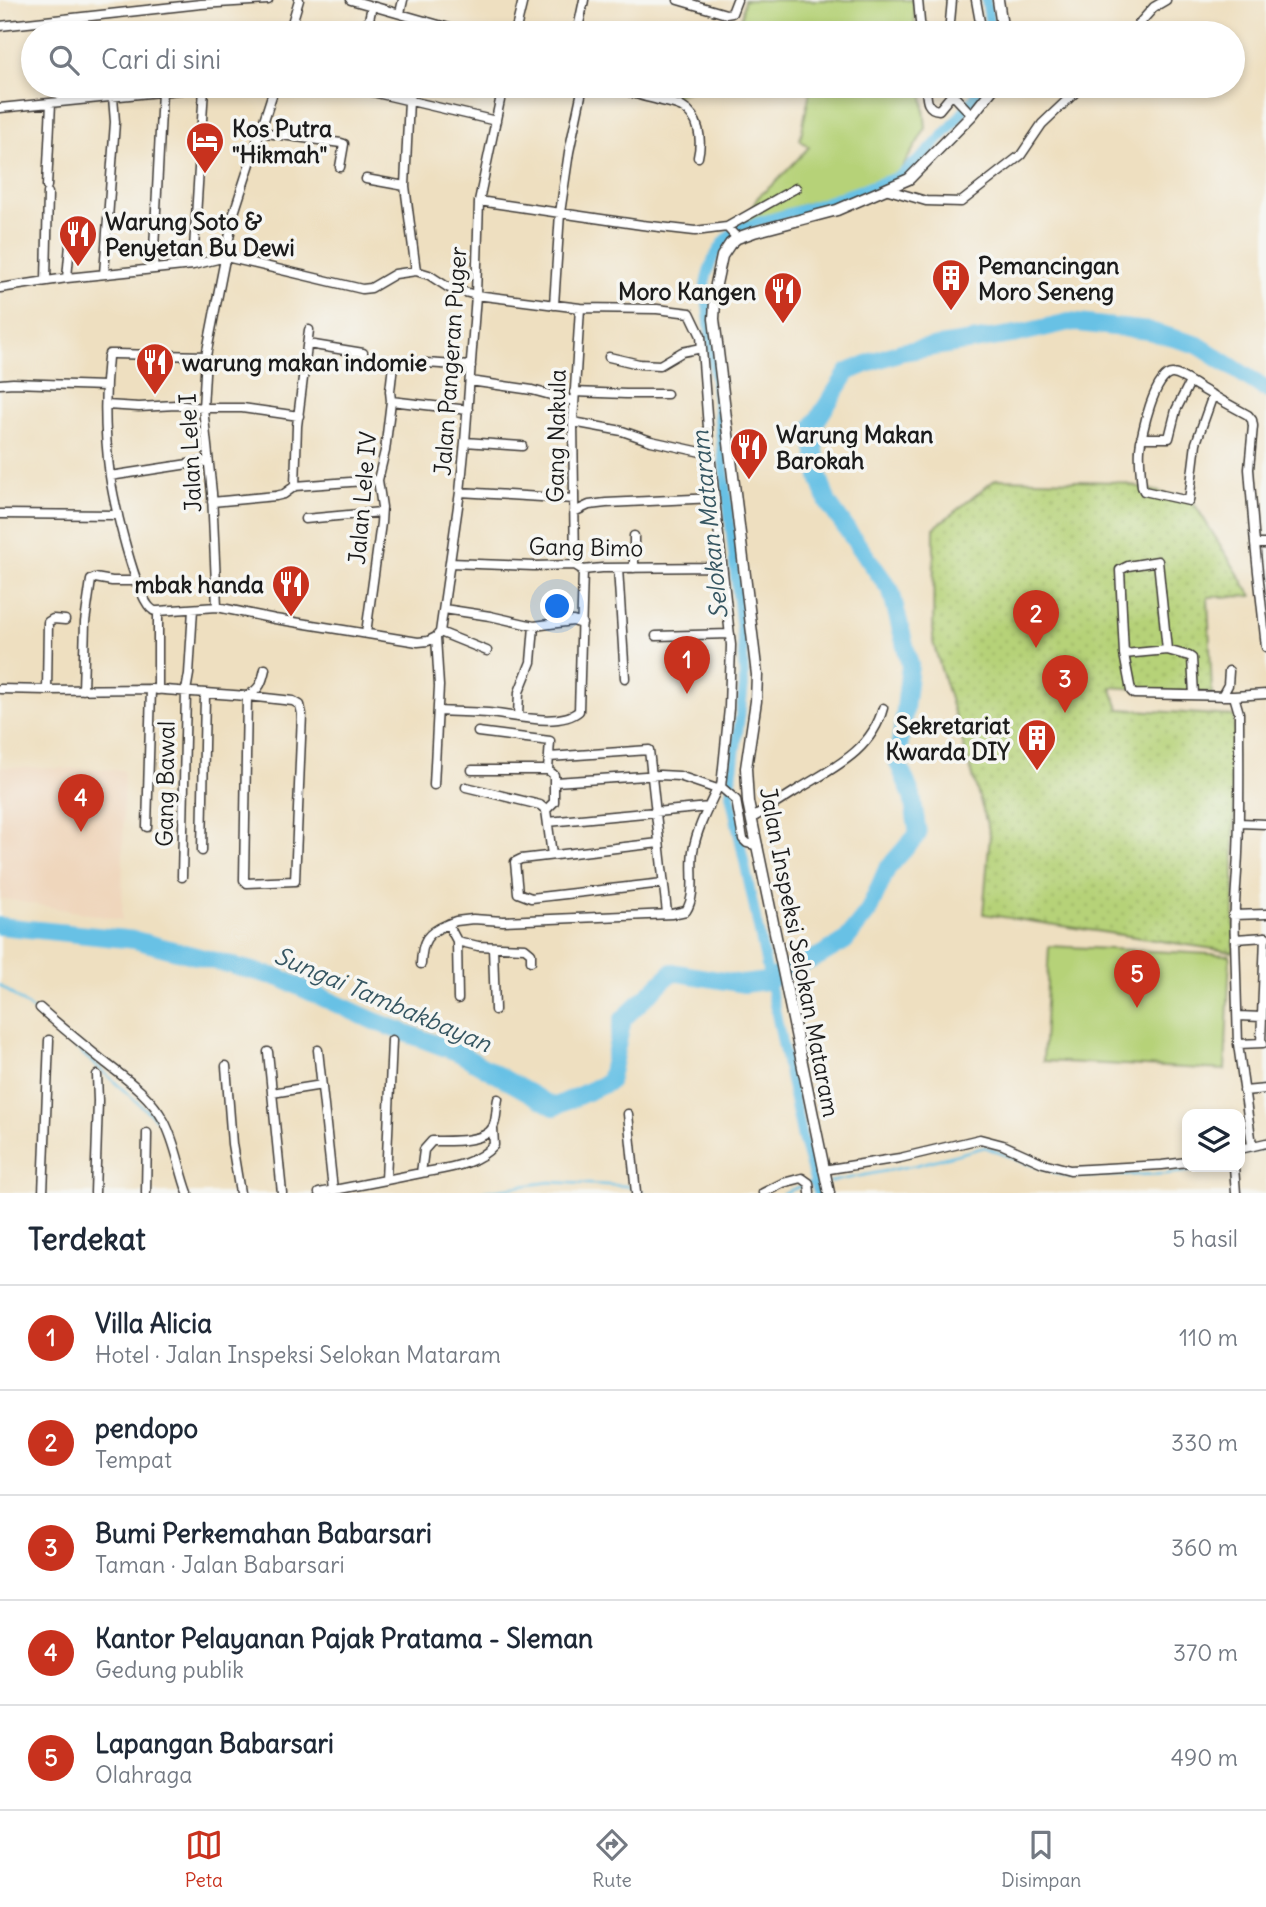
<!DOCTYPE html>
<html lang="id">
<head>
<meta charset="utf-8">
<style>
	body { margin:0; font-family:Delius,sans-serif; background:#f2f2f3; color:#1f2937 }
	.controls { position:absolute; right:21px; bottom:21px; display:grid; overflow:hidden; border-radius:14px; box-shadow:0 4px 10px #0003 }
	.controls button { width:63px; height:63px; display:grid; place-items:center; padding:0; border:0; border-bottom:2px solid #e0e1e3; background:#fff; color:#1f2937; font:35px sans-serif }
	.you { position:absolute; left:558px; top:607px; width:24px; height:24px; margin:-18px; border:5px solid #fff; border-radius:50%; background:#1a73e8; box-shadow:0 0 0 10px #1a73e833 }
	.badge { display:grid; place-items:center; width:46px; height:46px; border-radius:50%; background:#c8321e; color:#fff; font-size:23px; font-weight:700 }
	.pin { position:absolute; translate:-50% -58px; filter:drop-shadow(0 2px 4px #0008) }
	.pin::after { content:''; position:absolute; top:37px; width:24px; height:21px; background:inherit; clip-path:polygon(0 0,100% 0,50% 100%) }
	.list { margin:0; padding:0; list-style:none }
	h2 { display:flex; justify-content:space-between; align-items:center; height:91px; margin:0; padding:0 28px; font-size:30px }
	h2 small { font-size:23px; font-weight:400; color:#747a83 }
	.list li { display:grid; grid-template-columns:46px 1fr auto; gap:21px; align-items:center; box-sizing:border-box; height:105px; padding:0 28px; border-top:2px solid #e0e1e3 }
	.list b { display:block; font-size:26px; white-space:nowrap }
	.list p { margin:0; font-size:23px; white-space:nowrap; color:#747a83 }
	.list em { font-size:23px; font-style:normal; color:#747a83 }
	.icon { flex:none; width:38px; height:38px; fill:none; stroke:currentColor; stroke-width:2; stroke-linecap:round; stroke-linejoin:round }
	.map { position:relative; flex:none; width:1266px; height:1193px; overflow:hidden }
	.search { position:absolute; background:#fff; box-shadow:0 4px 10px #0003; left:21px; right:21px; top:21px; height:77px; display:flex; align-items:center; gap:18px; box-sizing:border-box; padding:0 24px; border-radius:38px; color:#747a83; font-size:26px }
	.sheet { height:616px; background:#fff }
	nav { display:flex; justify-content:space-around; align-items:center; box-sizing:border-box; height:98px; border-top:2px solid #e0e1e3; background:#fff; font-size:19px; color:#747a83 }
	nav a { display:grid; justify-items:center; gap:4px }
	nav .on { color:#c8321e }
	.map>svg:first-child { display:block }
	.built { fill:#efd6bc }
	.green { fill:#b6d278; stroke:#69774a; stroke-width:2 }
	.cemetery { fill:url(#cemetery-stones); stroke:#69774a; stroke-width:2 }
	.park { fill:url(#park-dots); stroke:#69774a; stroke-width:2 }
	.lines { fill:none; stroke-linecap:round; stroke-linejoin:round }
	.stream { stroke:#67c1e5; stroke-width:2.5 }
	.canal { stroke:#67c1e5; stroke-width:10 }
	.river { stroke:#67c1e5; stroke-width:18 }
	.minor-casing { stroke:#3c3935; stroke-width:11 }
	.tertiary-casing { stroke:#3c3935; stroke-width:13 }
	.minor { stroke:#fff; stroke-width:8 }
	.tertiary { stroke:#fff; stroke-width:10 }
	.labels { text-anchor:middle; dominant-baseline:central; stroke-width:7; stroke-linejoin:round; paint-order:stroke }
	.poi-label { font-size:23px; font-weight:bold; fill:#1c1c1c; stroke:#f6f6f2; text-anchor:start }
	.street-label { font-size:23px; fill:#1c1c1c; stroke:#f6f6f2 }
	.water-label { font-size:24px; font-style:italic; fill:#365662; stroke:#f6f6f2 }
</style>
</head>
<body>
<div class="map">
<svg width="1266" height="1193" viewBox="0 0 1266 1193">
	<defs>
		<pattern id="cemetery-stones" width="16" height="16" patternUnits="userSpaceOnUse" patternTransform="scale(1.75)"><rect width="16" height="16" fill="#b6d278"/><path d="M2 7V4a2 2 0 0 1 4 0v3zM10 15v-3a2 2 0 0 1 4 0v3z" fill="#9cb467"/></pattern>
		<pattern id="park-dots" width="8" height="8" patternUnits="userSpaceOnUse" patternTransform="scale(1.75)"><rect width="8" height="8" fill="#b6d278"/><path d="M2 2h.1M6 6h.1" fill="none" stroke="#9cb467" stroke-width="1.8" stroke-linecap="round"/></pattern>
	</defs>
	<rect width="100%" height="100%" fill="#f6f6f2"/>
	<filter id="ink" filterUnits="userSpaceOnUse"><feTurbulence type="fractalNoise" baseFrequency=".0143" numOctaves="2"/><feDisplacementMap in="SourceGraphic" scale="14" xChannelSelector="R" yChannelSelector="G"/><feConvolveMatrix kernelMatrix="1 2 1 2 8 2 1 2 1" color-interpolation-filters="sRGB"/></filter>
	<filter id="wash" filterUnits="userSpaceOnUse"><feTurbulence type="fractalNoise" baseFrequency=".00686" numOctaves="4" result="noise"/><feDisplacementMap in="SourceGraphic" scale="28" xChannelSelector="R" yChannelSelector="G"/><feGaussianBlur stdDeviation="1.57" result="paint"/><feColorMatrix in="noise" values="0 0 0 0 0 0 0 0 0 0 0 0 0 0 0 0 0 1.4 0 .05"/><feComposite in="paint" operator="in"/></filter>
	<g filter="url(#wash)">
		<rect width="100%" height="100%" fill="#eedfc0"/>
		<!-- built -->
		<path class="built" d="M0 767 124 770 122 920 0 898Z"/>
		<!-- green -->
		<path class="green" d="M744 0H913L916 33H739Z
			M811 86H922L926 128 900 171 882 181 743 223 758 197 779 179 809 147 800 140Z
			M1049 946 1230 955 1225 1070 1043 1061Z"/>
		<!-- cemetery -->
		<path class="cemetery" d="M635 86H704L665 99 635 90Z"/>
		<!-- park -->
		<path class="park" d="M996 479 1118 482 1192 500 1252 596 1208 597 1212 694 1111 687 1119 709 1234 716V952L983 914 990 834 933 642 934 528Z"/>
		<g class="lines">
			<!-- stream -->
			<path class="stream" d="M0 985 39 1015 162 1124
				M1240 1155 1266 1148
				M178 1174 182 1193
				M830 1182 916 1165 985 1147 1020 1161 1070 1177 1166 1174 1195 1171 1207 1167
				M470 1193 550 1182 627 1186 645 1193
				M783 1193 815 1181 823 1182"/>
			<!-- canal -->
			<path class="canal" d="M986 0 991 33
				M818 1193 802 1138 730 794 744 686 743 650 705 285C709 262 719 243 737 228L810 207 899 176 926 153 949 129 975 97 979 86"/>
			<!-- river -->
			<path class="river" d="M0 926 135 940 280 978 374 1021 457 1052 554 1107 609 1082 623 1019 672 972 743 984 766 981 821 955 845 941 868 912 887 869 918 834 912 796 897 760 904 718 910 665 891 591 828 503 819 477 812 428 848 372 874 361 901 352 1017 334 1069 322 1149 331 1198 345 1266 389"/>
		</g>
	</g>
	<g filter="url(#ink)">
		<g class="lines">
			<defs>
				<path id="minor" d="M351 0 467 33
					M678 0 726 14 732 13 737 0
					M918 0 921 33
					M976 0 982 33
					M400 13 403 0
					M0 26 201 4 268 0
					M289 33 299 0
					M366 33 372 6
					M423 33 426 21
					M515 33 523 0
					M577 33 584 0
					M949 33 952 0
					M1131 33 1154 7 1166 0
					M347 86 496 121
					M412 86 409 100 405 186 416 271
					M612 86C626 91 640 96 655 99 664 102 674 103 682 107 700 117 702 140 698 157
					M926 86C927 97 925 109 939 110L959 86
					M952 94 972 115
					M0 108 219 86
					M259 132 341 143 344 144 340 167
					M366 179 405 186
					M47 186 51 103
					M885 189 926 201 961 202 1021 155 1042 124 1082 86
					M479 201 642 225 695 231 727 227 737 238
					M727 227 796 188
					M193 265 204 88
					M153 269 162 92
					M104 274 115 122 113 97
					M67 278 71 233
					M46 281 48 193
					M0 288 67 278 193 265 226 257 362 289 371 288 395 274 416 271 429 275 449 288 476 295 580 308 657 309 690 313 701 336 710 454 731 645 729 708 721 787 736 800 743 839 747 843 758 846
					M554 305 560 213 569 152 583 86
					M308 344 363 353
					M206 356 114 354H109L108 357C104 394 105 439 110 476 113 497 136 601 153 610 154 611 156 611 158 611L217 607 275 619 418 642 428 641 436 637
					M609 357 639 364 660 365 682 352 702 348
					M470 381 532 390 573 401
					M0 384 13 383 105 386
					M574 392 626 394H667
					M1213 395 1196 443 1189 501 1144 491 1142 487C1141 474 1139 461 1140 449 1141 435 1155 371 1173 374 1182 375 1193 384 1202 389 1217 398 1233 407 1248 415L1252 420 1253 426 1249 469 1255 544 1266 647
					M391 401 390 391 393 365 395 361 471 366
					M106 405 139 407 176 405 203 408H242L299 416
					M573 422 622 431 651 441 710 454
					M1141 438H1169L1176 410 1190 382
					M465 442 522 446
					M110 476 208 461
					M295 486 297 426 309 330
					M460 492 574 499
					M212 502 276 496 284 494 295 486 378 480
					M574 512 589 505 606 503 715 498
					M0 514 118 515
					M305 519 381 512
					M1255 544H1266
					M450 563 534 566 575 565 583 570 602 568 722 567
					M575 565 573 422 580 308
					M618 568 625 678
					M634 568V536
					M217 607 212 493 203 408 206 356 234 213 275 86
					M444 609 490 616 534 626 573 621 582 624
					M158 611V690
					M440 632 487 651
					M366 633 381 523 382 507 378 480 385 451 391 401 468 410
					M656 636 730 634
					M436 637 440 632 460 492 465 442 476 295 479 201 503 86
					M1167 650 1158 561 1128 566 1120 570 1124 654 1131 691 1134 694 1234 696 1266 694
					M1124 654 1167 650 1189 656 1192 658 1194 695
					M0 689 47 690 151 689 247 696 293 701 300 705 302 714 295 881 247 883 244 880 247 696
					M47 690 48 622 53 619 65 620
					M83 690 85 622 91 580 95 578 112 581H136
					M247 696C260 689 262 683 265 669
					M1222 696 1228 685 1229 671
					M1234 696 1239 713C1239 760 1240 806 1238 853 1237 882 1233 910 1235 939
					M438 711C455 712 471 712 488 713 512 715 560 728 579 711L583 570
					M518 717 519 692 531 662 534 626
					M478 732 550 741 548 770
					M549 757 649 750 667 913
					M472 770H548L554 775V802L546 810
					M555 782 660 775 679 776 717 789
					M434 785 439 686 436 637
					M466 787 540 805 546 810 552 855
					M752 818C766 810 780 801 794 792 830 769 871 753 883 708
					M548 822 709 807
					M1239 823 1266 824
					M147 827 151 689
					M659 843 521 859 515 862 518 893 531 898 663 883
					M202 851 205 694
					M182 877 186 691 189 674 193 609
					M1233 915 1266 914
					M457 941 458 999
					M493 947 495 1010
					M531 961V953L525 948 478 946 457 941 448 924 456 921 473 919 503 921 672 914 686 911C697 894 690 871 693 851 697 829 707 810 717 789L721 787
					M421 964C422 941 426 933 448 924
					M40 1008C60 1026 81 1043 102 1060 125 1078 150 1095 164 1121 176 1143 179 1169 188 1193
					M1238 1016 1262 1017
					M1261 1043 1265 937
					M1238 1044 1263 1043
					M318 1050 333 1190
					M268 1052 282 1193
					M226 1066 232 1144 240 1193
					M1244 1091 1266 1089
					M272 1093 322 1085
					M628 1114 636 1193
					M1252 1145 1238 1044 1235 939 1266 937
					M1240 1149 1266 1143
					M1234 1167 1236 1193
					M823 1170 900 1158 980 1139 1003 1145 1043 1163 1070 1170 1162 1165 1187 1162
					M421 1173C447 1168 475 1166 494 1145L493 1128
					M386 1180 421 1173 424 1150 432 1141C448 1141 485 1143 493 1127 497 1120 496 1107 498 1099
					M43 1193 49 1040
					M95 1193 98 1101 97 1075
					M146 1193 147 1133
					M319 1193 386 1180 392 1040
					M763 1193 783 1183 802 1178 809 1183 810 1193"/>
				<path id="tertiary" d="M998 0 1003 33
					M829 1193 748 802 746 768 756 701 757 675 716 335 714 319 716 284 722 256 730 244 737 238 754 232 837 210 909 179 972 115 995 86"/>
			</defs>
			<!-- minor casing -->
			<use href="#minor" class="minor-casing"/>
			<!-- tertiary casing -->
			<use href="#tertiary" class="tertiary-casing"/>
			<!-- minor -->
			<use href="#minor" class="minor"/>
			<!-- tertiary -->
			<use href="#tertiary" class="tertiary"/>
		</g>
	</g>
	<!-- icons -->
	<defs>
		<symbol id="hotel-pin" viewBox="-11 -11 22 30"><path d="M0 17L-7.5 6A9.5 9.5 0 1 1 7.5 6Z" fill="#c8321e" stroke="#f6f6f2"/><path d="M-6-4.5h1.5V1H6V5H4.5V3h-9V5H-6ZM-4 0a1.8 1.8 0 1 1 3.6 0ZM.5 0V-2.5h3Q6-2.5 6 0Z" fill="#fff"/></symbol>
		<symbol id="restaurant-pin" viewBox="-11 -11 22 30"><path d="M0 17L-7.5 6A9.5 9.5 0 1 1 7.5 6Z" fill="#c8321e" stroke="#f6f6f2"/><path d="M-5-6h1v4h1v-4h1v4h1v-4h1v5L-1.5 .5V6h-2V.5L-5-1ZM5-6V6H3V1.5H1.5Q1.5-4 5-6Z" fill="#fff"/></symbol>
		<symbol id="building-pin" viewBox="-11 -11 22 30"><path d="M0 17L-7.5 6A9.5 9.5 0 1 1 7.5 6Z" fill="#c8321e" stroke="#f6f6f2"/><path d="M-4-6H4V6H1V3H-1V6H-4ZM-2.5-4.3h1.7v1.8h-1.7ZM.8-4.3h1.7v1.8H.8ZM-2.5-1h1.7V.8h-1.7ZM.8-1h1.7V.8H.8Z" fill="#fff"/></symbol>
	</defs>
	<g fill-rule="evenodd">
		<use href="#hotel-pin" x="183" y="119" width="44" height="60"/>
		<use href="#restaurant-pin" x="56" y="212" width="44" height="60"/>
		<use href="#building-pin" x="929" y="256" width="44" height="60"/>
		<use href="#restaurant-pin" x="761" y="269" width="44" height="60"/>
		<use href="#restaurant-pin" x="133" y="340" width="44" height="60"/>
		<use href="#restaurant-pin" x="727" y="425" width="44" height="60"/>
		<use href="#restaurant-pin" x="269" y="562" width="44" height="60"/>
		<use href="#building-pin" x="1015" y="716" width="44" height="60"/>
	</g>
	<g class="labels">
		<!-- poi labels -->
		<g class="poi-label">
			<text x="232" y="128">Kos Putra<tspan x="232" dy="26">"Hikmah"</tspan></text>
			<text x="105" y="221">Warung Soto &amp;<tspan x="105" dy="26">Penyetan Bu Dewi</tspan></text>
			<text x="978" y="265">Pemancingan<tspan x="978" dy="26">Moro Seneng</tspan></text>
			<text x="756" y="291" text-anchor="end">Moro Kangen</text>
			<text x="182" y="362">warung makan indomie</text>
			<text x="776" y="434">Warung Makan<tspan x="776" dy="26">Barokah</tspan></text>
			<text x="264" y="584" text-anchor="end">mbak handa</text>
			<text x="1010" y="725" text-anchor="end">Sekretariat<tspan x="1010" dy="26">Kwarda DIY</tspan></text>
		</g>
		<!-- street labels -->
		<g class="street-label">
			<text transform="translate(450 361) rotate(-86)">Jalan Pangeran Puger</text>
			<text transform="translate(556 436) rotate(-89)">Gang Nakula</text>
			<text transform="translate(190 453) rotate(-93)">Jalan Lele I</text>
			<text transform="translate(362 498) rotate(-85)">Jalan Lele IV</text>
			<text transform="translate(586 547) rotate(1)">Gang Bimo</text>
			<text transform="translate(165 784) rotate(-89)">Gang Bawal</text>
			<text transform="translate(800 952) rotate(79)">Jalan Inspeksi Selokan Mataram</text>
		</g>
		<!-- water labels -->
		<g class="water-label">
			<text transform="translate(709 525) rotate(-96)">Selokan Mataram</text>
			<text transform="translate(383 999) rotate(23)">Sungai Tambakbayan</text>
		</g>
	</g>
</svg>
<div class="controls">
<button><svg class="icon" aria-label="layers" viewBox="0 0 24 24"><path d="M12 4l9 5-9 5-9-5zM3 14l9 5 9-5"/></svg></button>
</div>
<div class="you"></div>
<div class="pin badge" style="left:687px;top:694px">1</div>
<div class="pin badge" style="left:1036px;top:648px">2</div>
<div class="pin badge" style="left:1065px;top:713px">3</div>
<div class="pin badge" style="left:81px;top:832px">4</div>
<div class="pin badge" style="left:1137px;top:1008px">5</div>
<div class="search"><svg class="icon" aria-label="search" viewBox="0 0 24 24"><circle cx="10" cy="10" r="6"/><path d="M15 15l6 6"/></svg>Cari di sini</div>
</div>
<section class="sheet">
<h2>Terdekat<small>5 hasil</small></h2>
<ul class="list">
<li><span class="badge">1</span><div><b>Villa Alicia</b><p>Hotel · Jalan Inspeksi Selokan Mataram</p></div><em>110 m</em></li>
<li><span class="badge">2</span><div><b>pendopo</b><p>Tempat</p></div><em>330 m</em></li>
<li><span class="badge">3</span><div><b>Bumi Perkemahan Babarsari</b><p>Taman · Jalan Babarsari</p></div><em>360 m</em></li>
<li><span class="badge">4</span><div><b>Kantor Pelayanan Pajak Pratama - Sleman</b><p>Gedung publik</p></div><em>370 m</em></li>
<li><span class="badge">5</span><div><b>Lapangan Babarsari</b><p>Olahraga</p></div><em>490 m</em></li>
</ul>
</section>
<nav>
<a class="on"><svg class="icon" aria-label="map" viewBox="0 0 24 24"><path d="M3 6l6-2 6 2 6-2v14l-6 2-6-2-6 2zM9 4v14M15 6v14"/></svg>Peta</a>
<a><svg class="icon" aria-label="directions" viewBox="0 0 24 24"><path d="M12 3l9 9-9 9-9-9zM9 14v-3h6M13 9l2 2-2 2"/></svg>Rute</a>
<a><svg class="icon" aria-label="saved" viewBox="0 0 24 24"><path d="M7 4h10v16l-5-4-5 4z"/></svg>Disimpan</a>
</nav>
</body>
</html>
